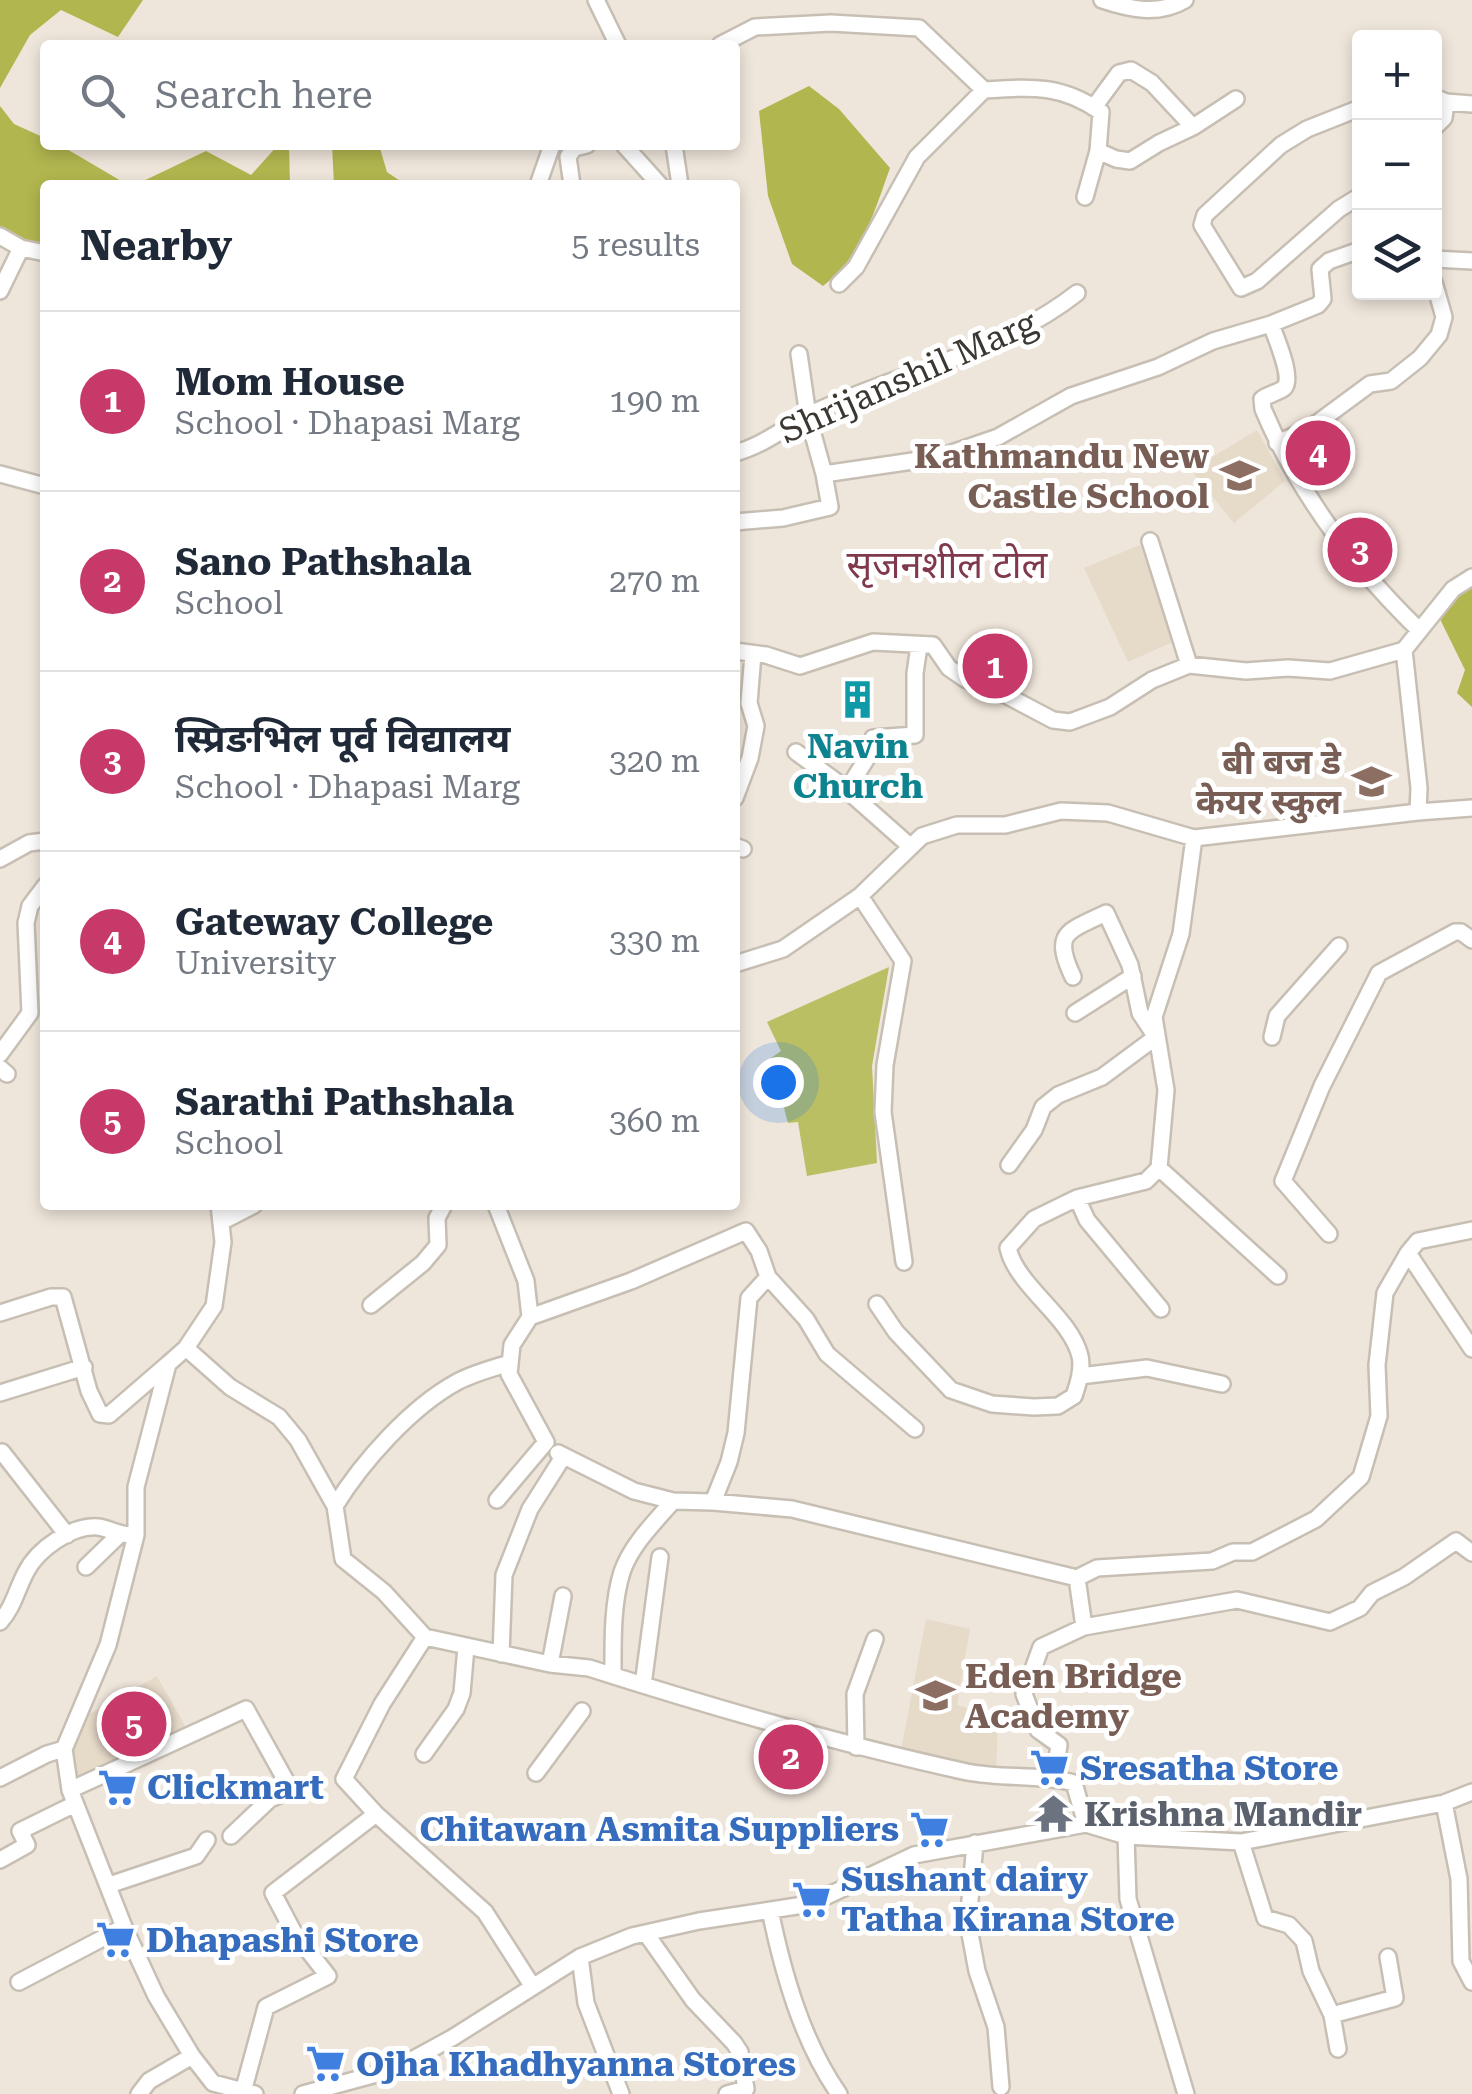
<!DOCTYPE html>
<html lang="en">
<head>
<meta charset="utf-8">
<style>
	body { margin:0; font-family:"Roboto Serif","Noto Sans Devanagari",serif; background:#f2f2f3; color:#1f2937 }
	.controls { position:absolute; right:30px; top:30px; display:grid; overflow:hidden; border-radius:10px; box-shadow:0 5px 15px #0003 }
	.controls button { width:90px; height:90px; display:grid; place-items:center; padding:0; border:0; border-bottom:2px solid #e0e1e3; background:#fff; color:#1f2937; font:50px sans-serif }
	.you { position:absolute; left:778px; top:1082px; width:35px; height:35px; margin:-25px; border:8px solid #fff; border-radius:50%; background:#1a73e8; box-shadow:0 0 0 15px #1a73e833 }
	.badge { display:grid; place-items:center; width:65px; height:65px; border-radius:50%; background:#c73968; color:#fff; font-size:32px; font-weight:700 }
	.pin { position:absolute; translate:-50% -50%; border:5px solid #fff; box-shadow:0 2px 10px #0006 }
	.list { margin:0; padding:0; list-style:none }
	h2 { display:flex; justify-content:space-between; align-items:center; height:130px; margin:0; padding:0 40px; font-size:42px }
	h2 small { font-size:32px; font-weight:400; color:#747a83 }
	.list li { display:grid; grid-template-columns:65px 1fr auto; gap:30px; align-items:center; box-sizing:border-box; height:180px; padding:0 40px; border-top:2px solid #e0e1e3 }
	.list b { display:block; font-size:38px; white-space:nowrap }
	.list p { margin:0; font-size:32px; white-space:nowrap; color:#747a83 }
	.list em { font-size:32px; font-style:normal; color:#747a83 }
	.icon { flex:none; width:55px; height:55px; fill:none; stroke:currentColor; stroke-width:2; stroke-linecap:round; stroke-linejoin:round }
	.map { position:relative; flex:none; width:1472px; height:2094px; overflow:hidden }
	.search { position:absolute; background:#fff; box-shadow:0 5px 15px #0003; left:40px; top:40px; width:700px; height:110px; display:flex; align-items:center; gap:25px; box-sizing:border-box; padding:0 35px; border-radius:10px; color:#747a83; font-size:38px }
	.panel { position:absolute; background:#fff; box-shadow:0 5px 15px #0003; left:40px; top:180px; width:700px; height:1030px; border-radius:10px }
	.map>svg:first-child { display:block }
	.built { fill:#e6dac9 }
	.green { fill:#babf63 }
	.forest { fill:#b2b64f }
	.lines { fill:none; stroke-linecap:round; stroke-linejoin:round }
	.street-casing { stroke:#c7bfb4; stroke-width:20 }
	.street { stroke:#fff; stroke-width:15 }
	.labels { text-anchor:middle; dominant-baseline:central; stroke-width:10; stroke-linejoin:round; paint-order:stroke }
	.street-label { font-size:35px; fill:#3b3833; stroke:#fff }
	.education-label { font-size:35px; font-weight:bold; fill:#785e54; stroke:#fff; text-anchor:end }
	.culture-label { font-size:35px; font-weight:bold; fill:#0d838f; stroke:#fff }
	.shop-label { font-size:35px; font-weight:bold; fill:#366cbe; stroke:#fff; text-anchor:start }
	.worship-label { font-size:35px; font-weight:bold; fill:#5b616d; stroke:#fff; text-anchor:start }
	.neighbourhood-label { font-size:38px; fill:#80394c; stroke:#fff }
</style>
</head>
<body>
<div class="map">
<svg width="1472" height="2094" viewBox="0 0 1472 2094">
	<rect width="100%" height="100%" fill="#efe6db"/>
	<!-- built -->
	<path class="built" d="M1330 429 1349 460 1307 480 1287 447Z
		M1257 430 1285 481 1234 523 1191 470Z
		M1140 545 1175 641 1128 662 1084 568Z
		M995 647 1011 660 1009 688 974 673Z
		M926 1619 970 1629 957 1705 998 1717 996 1773 901 1750Z
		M157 1676 189 1733 74 1786 69 1758 86 1716Z
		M776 1729 819 1743 806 1784 763 1770Z"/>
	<!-- green -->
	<path class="green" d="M889 967 872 1066 877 1163 807 1176 798 1122 788 1123 771 1058 781 1051 767 1022Z"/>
	<!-- forest -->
	<path class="forest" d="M0 0H143L118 37 61 10 30 35 0 88Z
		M809 86 839 109 890 168C873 215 863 254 823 286L792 264 768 196 759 111Z
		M0 106 14 124 45 138V145H60L128 185H45V246L10 243 0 232Z
		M278 145H289L290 185H135L206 151 251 175Z
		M332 145H379L387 172 406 185H334Z
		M1472 587V707L1457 693 1465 670 1439 617 1467 588Z"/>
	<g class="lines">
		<defs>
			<path id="street" d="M596 0 618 45
				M1102 0C1129 9 1158 16 1185 0
				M720 45 755 27 831 23 919 28 984 90C1031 87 1061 84 1101 112L1098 151 1116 159 1130 161 1159 143 1193 127 1236 99
				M1434 97 1446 102 1444 118 1434 128
				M1446 102 1472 104
				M1094 107 1119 73 1131 70 1152 83 1193 127
				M1360 108 1307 129 1281 145 1205 215 1202 225 1241 288 1257 281 1339 209 1360 196
				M624 145 660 185
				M674 145 680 185
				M538 185 552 145
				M572 185 568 157 574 148 587 145
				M1085 197 1098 151
				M0 236 21 248 45 253
				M1360 250 1329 261 1320 269 1323 299 1318 305 1271 324C1275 336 1294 378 1284 388 1279 392 1267 395 1262 399L1263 409C1298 492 1354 567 1419 630
				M1434 259 1472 261
				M839 284 856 267 917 157 984 90
				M0 291 21 248
				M799 354 808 416 824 474
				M1277 443 1309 429 1370 384 1391 381 1420 358 1439 335 1444 317 1434 282
				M735 453C765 445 789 424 817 411 902 372 1002 352 1077 293
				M0 474 45 486
				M735 522 783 518 830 507 824 474 940 457 998 437 1071 396 1158 367 1213 341 1271 324
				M1150 541 1189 665
				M735 651 766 655 800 666 873 642 933 645 949 668 965 679 998 691 1053 720 1070 722 1110 707 1152 680 1189 665 1246 671 1288 668 1330 671 1404 650 1453 589 1472 577
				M796 752 841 785 911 847
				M847 790 867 758 873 738 915 735V673L919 646
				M735 798 750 758 756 726 749 703 753 654
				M1418 812 1472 808
				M735 846 743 849
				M0 859 29 843 45 841
				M860 896 903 961 885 1065 883 1112 904 1262
				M735 964 783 949 860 896 922 836 957 825H1005L1061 811 1108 813 1194 838
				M1075 1013 1133 976
				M1272 1037 1277 1016 1339 946
				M0 1054 30 1013 26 923 30 906 45 886
				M0 1068 7 1074
				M1009 1165 1034 1130 1043 1107 1058 1095 1102 1077 1156 1037 1140 1013 1130 965 1106 913C1067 932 1052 932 1073 977
				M1159 1168 1278 1276
				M219 1205 223 1242 214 1306 186 1348 168 1364 136 1487V1535L108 1645 64 1749 70 1790 124 1927 156 1996 192 2056 213 2083 255 2094
				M496 1205 526 1281 530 1317 512 1345 509 1374 546 1442 497 1500
				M223 1221 254 1205
				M1329 1234 1283 1181 1322 1086 1379 973 1455 932H1461L1472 940
				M1408 1253 1472 1349
				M877 1304 896 1332 951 1390 992 1404 1034 1407 1058 1406 1074 1396C1078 1384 1083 1369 1080 1356 1070 1316 1017 1287 1008 1248L1034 1219 1077 1198
				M371 1305 423 1263 438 1245 437 1218 444 1205
				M1161 1309 1087 1220 1077 1198 1146 1181 1159 1168 1166 1090 1154 1017 1181 934 1194 838 1418 812 1419 788 1404 650
				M0 1313 51 1297H63L89 1391 100 1414 109 1415 168 1364
				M530 1317 631 1281 746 1231 759 1251 768 1277
				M186 1348 230 1387 279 1417 298 1440 335 1506 343 1559 384 1592 425 1637 550 1664 589 1668C714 1708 839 1744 967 1772 1003 1779 1039 1774 1074 1783L1086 1824
				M1080 1376 1147 1368 1222 1384
				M0 1393 84 1367
				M2 1452 67 1535
				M558 1453 634 1491 673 1501
				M713 1502 792 1509 1077 1578
				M335 1506C362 1462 411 1407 457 1382 474 1373 493 1368 510 1363
				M86 1567 118 1536
				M0 1622C14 1606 16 1591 26 1572 37 1550 71 1525 98 1527 112 1529 119 1536 136 1535
				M1084 1627 1077 1578 1097 1568 1212 1561 1233 1552H1252L1316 1519 1361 1477 1379 1416 1377 1365 1385 1293 1408 1253 1418 1241 1472 1230
				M425 1637 382 1704 344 1779 376 1814 485 1912 533 1987
				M501 1654 504 1575 530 1509 563 1457
				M550 1664 563 1596
				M613 1675C613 1642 612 1604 622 1572 631 1545 655 1522 673 1501L713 1502 729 1462 736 1433 749 1298 768 1277 806 1319 827 1354 915 1429
				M643 1685 660 1557
				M856 1747 855 1694 875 1639
				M424 1754 456 1709 462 1693 466 1647
				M536 1773 582 1711
				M0 1778 47 1754 64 1749
				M1054 1778 1059 1745 1038 1730 1024 1694 1041 1647 1084 1627 1237 1600 1330 1622 1360 1608 1372 1593 1404 1577 1456 1541 1472 1553
				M70 1790 246 1709 291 1790 270 1799 231 1836
				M1444 1803 1459 1879 1461 1961 1472 1982
				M1126 1836 1128 1899 1186 2094
				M1241 1842 1265 1918 1289 1925 1304 1941 1311 1971 1332 2015 1338 2049
				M975 1843 968 1923 977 1971 996 2027 1001 2087
				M0 1860 27 1845 20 1831 75 1804
				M109 1885 196 1856 207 1840
				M770 1910C783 1973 802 2041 839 2094
				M647 1935 693 2000 734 2043 740 2052 746 2089 727 2094
				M580 1957 586 2003 621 2094
				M19 1982 124 1927
				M1332 2015 1395 1998 1388 1957
				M243 2092 266 2007 328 1976 293 1931 273 1893 376 1814
				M139 2094 149 2081 192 2056
				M303 2094 395 2069 452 2038 580 1957 632 1936 699 1921 810 1904 914 1855 1086 1824 1126 1836 1241 1842 1444 1803 1472 1792"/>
		</defs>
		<!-- street casing -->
		<use href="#street" class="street-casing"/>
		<!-- street -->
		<use href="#street" class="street"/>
	</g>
	<!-- icons -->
	<defs>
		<symbol id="school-bare" viewBox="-9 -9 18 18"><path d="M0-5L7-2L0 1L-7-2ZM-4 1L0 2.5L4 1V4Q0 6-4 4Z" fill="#8d6e63" stroke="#fff" stroke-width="2.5" paint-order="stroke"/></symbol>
		<symbol id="building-bare" viewBox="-9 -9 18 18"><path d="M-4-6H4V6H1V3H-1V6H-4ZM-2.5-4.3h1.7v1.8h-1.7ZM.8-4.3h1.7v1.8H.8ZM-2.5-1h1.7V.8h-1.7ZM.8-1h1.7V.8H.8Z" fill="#0f9aa8" stroke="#fff" stroke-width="2.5" paint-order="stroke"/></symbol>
		<symbol id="supermarket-bare" viewBox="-9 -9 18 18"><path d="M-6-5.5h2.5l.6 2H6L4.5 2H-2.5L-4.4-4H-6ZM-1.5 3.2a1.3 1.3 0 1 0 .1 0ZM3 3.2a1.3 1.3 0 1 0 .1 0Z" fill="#3f7fe0" stroke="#fff" stroke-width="2.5" paint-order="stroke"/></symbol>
		<symbol id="temple-bare" viewBox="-9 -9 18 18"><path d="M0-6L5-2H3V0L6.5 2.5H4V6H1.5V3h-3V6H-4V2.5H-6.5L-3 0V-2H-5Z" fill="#6b7280" stroke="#fff" stroke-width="2.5" paint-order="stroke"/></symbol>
	</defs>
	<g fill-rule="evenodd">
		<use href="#school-bare" x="1212" y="448" width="55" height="55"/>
		<use href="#building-bare" x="830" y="672" width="55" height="55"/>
		<use href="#school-bare" x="1344" y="754" width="55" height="55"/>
		<use href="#school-bare" x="908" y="1668" width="55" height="55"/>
		<use href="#supermarket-bare" x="1022" y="1740" width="55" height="55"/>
		<use href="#supermarket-bare" x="90" y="1760" width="55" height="55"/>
		<use href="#temple-bare" x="1026" y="1786" width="55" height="55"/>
		<use href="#supermarket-bare" x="902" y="1802" width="55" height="55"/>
		<use href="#supermarket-bare" x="784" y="1872" width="55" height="55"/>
		<use href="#supermarket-bare" x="88" y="1912" width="55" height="55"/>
		<use href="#supermarket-bare" x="298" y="2036" width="55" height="55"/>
	</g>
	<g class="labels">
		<!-- street labels -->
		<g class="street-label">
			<text transform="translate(908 377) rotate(-24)">Shrijanshil Marg</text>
		</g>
		<!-- education labels -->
		<g class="education-label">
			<text x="1209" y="456">Kathmandu New<tspan x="1209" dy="40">Castle School</tspan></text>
			<text x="1341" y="762">बी बज डे<tspan x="1341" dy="40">केयर स्कुल</tspan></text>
			<text x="965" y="1676" text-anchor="start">Eden Bridge<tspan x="965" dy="40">Academy</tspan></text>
		</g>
		<!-- culture labels -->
		<g class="culture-label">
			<text x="858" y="746">Navin<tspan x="858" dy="40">Church</tspan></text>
		</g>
		<!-- shop labels -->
		<g class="shop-label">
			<text x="1080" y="1768">Sresatha Store</text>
			<text x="147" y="1787">Clickmart</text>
			<text x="899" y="1829" text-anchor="end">Chitawan Asmita Suppliers</text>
			<text x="841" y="1879">Sushant dairy<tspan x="841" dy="40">Tatha Kirana Store</tspan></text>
			<text x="146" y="1940">Dhapashi Store</text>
			<text x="356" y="2064">Ojha Khadhyanna Stores</text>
		</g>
		<!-- worship labels -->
		<g class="worship-label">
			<text x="1084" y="1814">Krishna Mandir</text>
		</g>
		<!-- neighbourhood labels -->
		<g class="neighbourhood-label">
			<text x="947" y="565">सृजनशील टोल</text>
		</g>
	</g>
</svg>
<div class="controls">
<button>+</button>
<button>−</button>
<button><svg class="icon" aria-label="layers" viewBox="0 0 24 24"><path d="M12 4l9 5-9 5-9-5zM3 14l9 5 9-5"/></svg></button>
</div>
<div class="you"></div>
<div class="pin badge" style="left:995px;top:666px">1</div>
<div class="pin badge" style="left:791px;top:1757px">2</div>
<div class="pin badge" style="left:1360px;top:550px">3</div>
<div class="pin badge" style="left:1318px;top:453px">4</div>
<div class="pin badge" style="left:134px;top:1724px">5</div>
<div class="search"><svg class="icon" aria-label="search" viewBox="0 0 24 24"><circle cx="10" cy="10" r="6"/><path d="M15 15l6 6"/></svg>Search here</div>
<section class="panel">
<h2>Nearby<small>5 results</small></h2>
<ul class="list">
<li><span class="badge">1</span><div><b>Mom House</b><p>School · Dhapasi Marg</p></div><em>190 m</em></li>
<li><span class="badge">2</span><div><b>Sano Pathshala</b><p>School</p></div><em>270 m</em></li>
<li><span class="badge">3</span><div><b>स्प्रिङभिल पूर्व विद्यालय</b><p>School · Dhapasi Marg</p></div><em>320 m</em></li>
<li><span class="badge">4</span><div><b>Gateway College</b><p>University</p></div><em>330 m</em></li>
<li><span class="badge">5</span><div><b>Sarathi Pathshala</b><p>School</p></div><em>360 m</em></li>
</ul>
</section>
</div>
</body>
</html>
